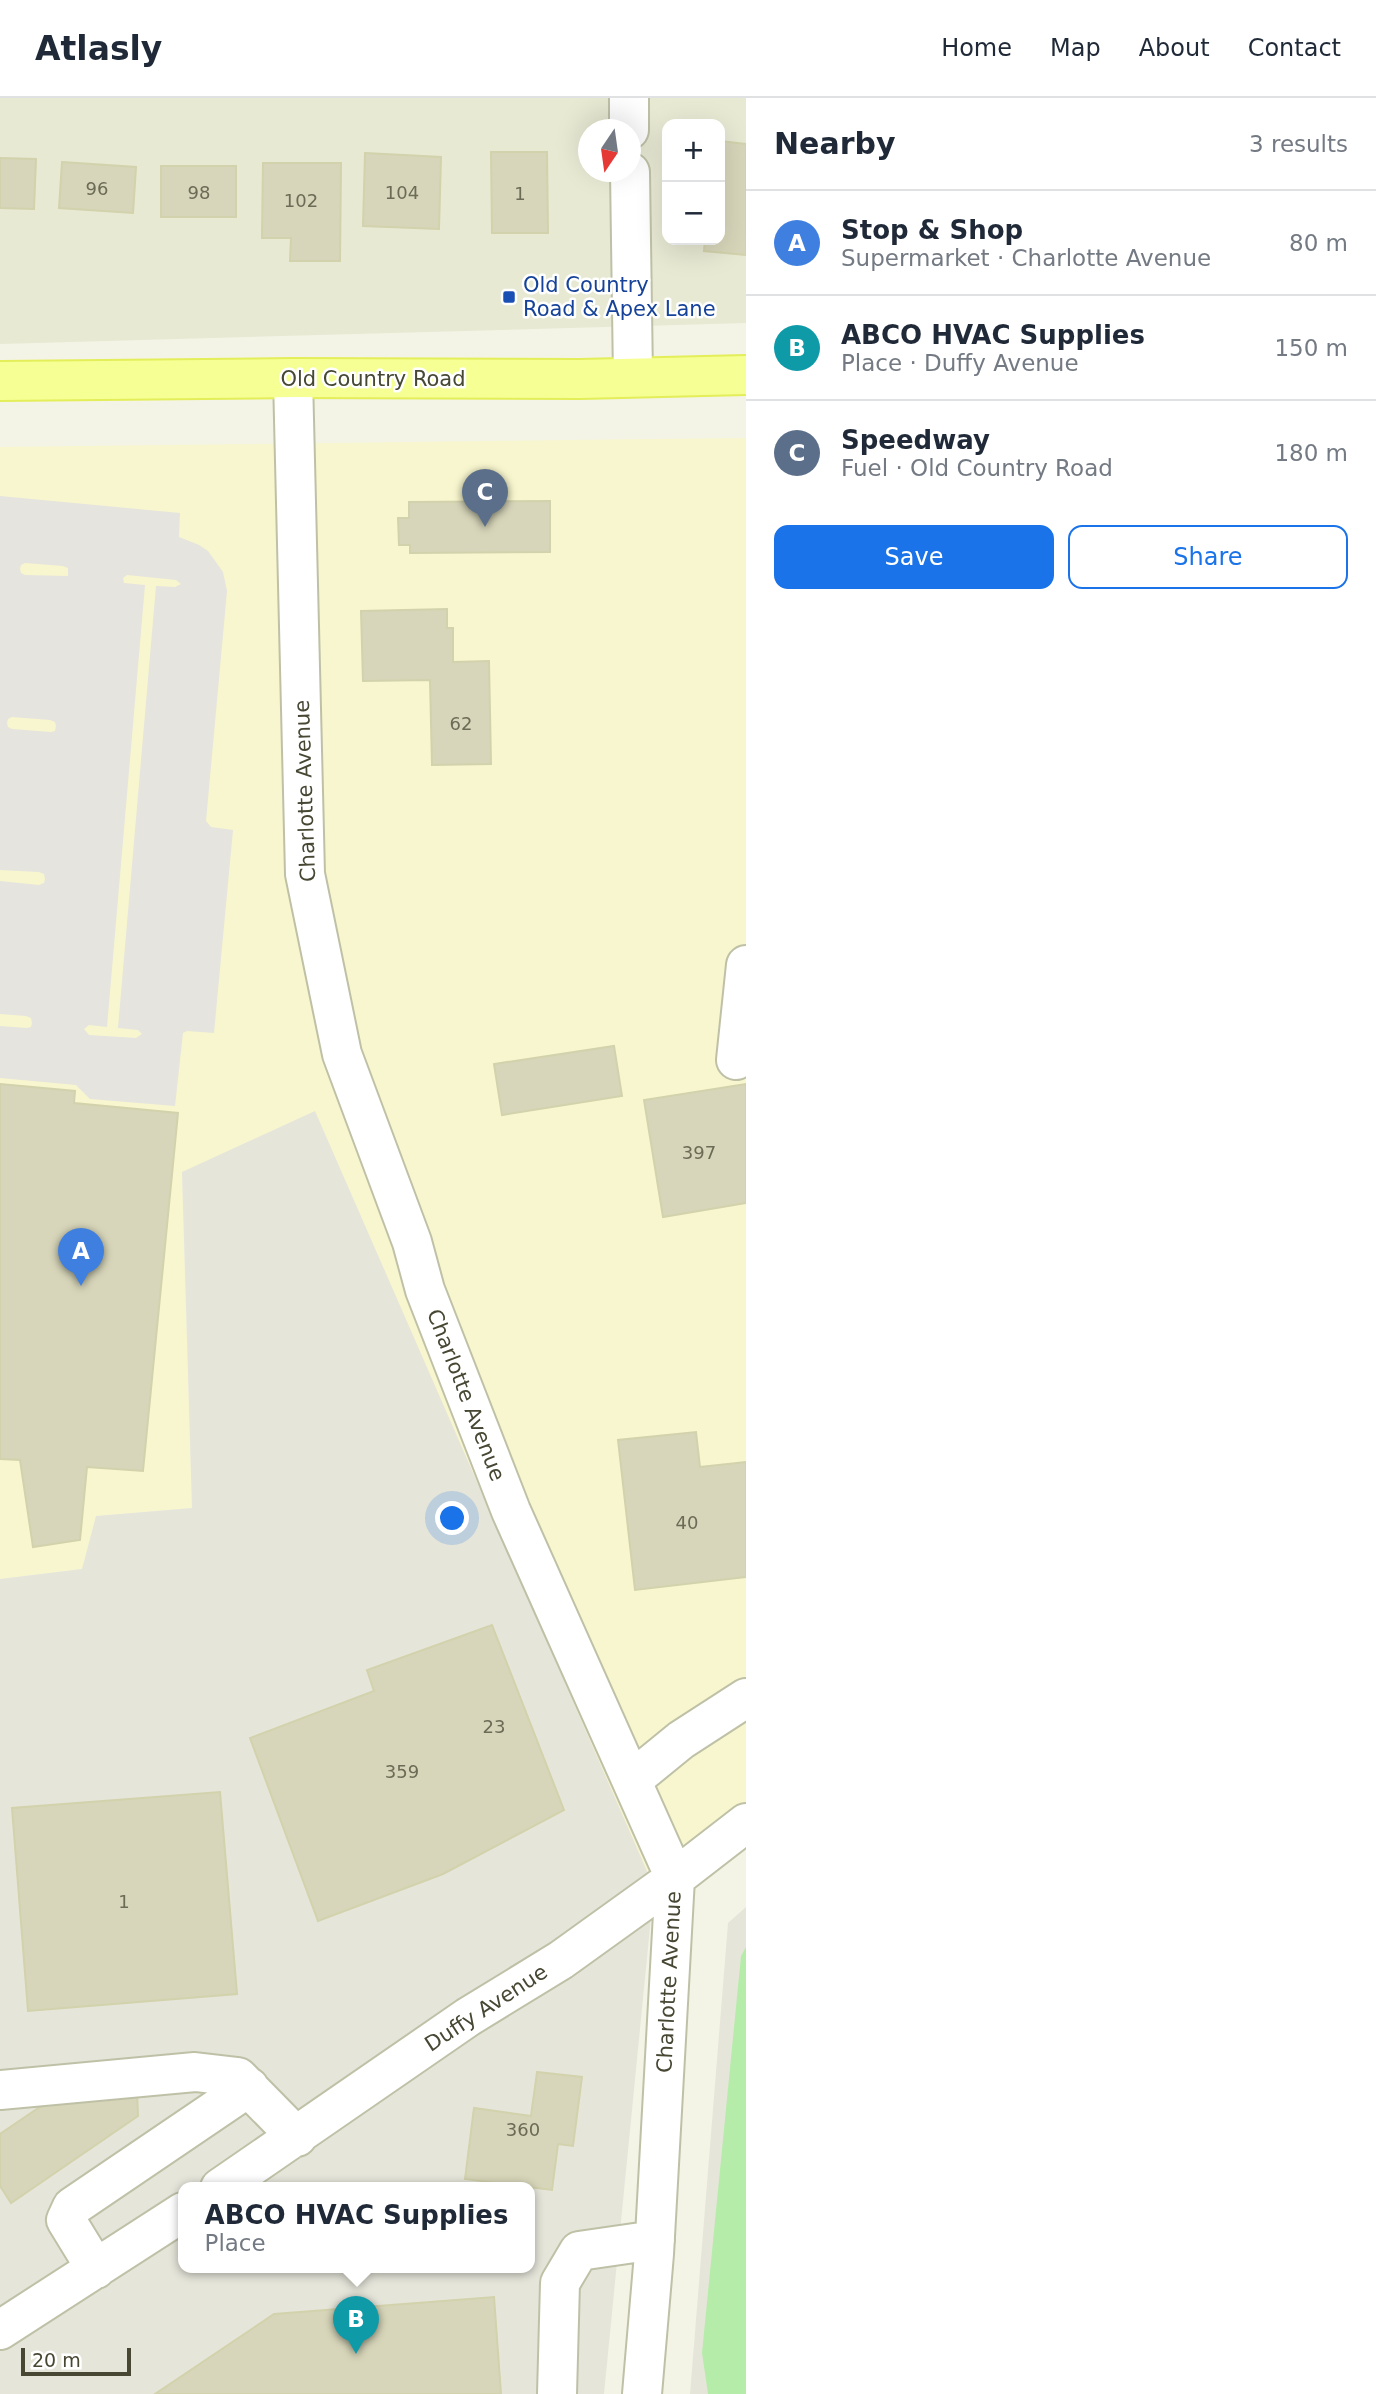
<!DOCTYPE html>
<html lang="en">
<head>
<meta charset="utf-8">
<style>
	body { margin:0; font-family:"DejaVu Sans",sans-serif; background:#f6f6f7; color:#1f2937 }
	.controls { position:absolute; right:21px; top:21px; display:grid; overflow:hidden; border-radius:14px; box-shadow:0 7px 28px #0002 }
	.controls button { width:63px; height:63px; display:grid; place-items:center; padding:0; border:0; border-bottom:2px solid #e0e1e3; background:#fff; color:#1f2937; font:35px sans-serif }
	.compass { position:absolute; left:578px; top:21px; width:63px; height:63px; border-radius:50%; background:#fff; box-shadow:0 7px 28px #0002; rotate:193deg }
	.scale { position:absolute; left:21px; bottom:18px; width:110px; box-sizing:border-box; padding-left:7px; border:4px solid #474734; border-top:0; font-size:19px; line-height:24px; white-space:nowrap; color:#474734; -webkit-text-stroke:5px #fff; paint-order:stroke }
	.you { position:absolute; left:453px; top:1421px; width:24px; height:24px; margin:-18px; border:5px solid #fff; border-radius:50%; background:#1a73e8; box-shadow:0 0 0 10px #1a73e833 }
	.badge { display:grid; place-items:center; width:46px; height:46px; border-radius:50%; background:#1a73e8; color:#fff; font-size:23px; font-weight:700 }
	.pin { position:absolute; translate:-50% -58px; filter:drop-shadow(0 2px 4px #0008) }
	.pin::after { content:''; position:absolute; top:37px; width:24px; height:21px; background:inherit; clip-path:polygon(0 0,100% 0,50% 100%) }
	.popup { position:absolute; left:178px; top:2084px; width:357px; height:91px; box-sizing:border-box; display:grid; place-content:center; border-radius:14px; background:#fff; filter:drop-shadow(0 2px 5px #0005); font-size:23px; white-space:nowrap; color:#747a83 }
	.popup b { font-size:26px; color:#1f2937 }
	.popup::after { content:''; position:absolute; left:50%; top:100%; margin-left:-14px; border:14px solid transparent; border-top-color:#fff }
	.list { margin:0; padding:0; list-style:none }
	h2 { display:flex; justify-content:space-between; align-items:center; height:91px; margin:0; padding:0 28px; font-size:30px }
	h2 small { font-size:23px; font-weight:400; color:#747a83 }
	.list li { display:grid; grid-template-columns:46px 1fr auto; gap:21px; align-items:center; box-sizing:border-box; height:105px; padding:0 28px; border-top:2px solid #e0e1e3 }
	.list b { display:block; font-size:26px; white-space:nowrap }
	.list p { margin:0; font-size:23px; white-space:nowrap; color:#747a83 }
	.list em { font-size:23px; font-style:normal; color:#747a83 }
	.actions { display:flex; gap:14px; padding:21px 28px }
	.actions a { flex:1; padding:16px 0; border:2px solid #1a73e8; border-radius:14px; text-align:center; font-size:24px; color:#1a73e8 }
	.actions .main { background:#1a73e8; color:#fff }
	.map { position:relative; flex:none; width:746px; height:2296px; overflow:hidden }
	header { display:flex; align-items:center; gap:42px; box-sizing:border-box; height:98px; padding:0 35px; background:#fff; border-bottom:2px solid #e0e1e3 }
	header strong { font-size:33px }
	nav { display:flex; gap:38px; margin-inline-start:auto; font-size:24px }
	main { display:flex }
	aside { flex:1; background:#fff }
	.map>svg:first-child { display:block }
	.residential { fill:#e7e9d3; fill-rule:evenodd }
	.commercial { fill:#f8f6ce }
	.industrial { fill:#e6e5da; fill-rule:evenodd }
	.green { fill:#b6ecaa }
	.parking { fill:#e5e4de; fill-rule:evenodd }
	.building { fill:#d7d6ba; stroke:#d2d2ac; stroke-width:2 }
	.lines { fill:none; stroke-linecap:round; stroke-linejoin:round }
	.minor-casing { stroke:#bfc1a7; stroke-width:42 }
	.major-casing { stroke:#e3ee59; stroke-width:42 }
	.minor { stroke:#fff; stroke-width:38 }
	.major { stroke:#f5ff94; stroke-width:38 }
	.transit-dot { fill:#1a4fb4; stroke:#fff; stroke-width:2.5 }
	.labels { text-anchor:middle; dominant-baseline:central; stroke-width:5; stroke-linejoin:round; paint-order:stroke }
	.number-label { font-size:18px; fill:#6b6b56 }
	.transit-label { font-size:21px; fill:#164399; stroke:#fff; text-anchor:start }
	.street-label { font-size:21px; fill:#474734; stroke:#fff }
</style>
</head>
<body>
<header>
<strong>Atlasly</strong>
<nav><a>Home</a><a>Map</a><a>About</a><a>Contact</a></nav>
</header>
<main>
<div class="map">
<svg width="746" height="2296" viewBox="0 0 746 2296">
	<rect width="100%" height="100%" fill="#f3f4e5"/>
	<!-- residential -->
	<path class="residential" d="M0 0H746V225L0 246ZM667 26H720V142H667ZM589 32H631V74H589Z"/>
	<!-- commercial -->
	<path class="commercial" d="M746 340V1707L654 1789 182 1074 192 1410 97 1418 82 1471 0 1481V349Z"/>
	<!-- industrial -->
	<path class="industrial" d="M315 1013 654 1789 604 2296H0V1481L82 1471 96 1418 192 1410 182 1074ZM183 2090H529V2170H183Z
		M746 1809V2296H690L728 1825Z"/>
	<!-- green -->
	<path class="green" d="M746 1849V2296H708L702 2255 741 1858Z"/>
	<!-- parking -->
	<path class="parking" d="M0 398 180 415 179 439 199 447 208 453 223 474 227 493 206 723 211 729 233 732 214 935 187 933 183 935 175 1008 90 1001 76 987 0 980V928L27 930 31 929 32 925 31 920 26 918 0 916V783L39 787 44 785 45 781 44 776 39 774 0 772ZM25 465 63 468 68 470V478L25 477 21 475 20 471 21 467ZM127 477 176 482 181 486 175 489 156 488 118 930 138 932 142 936 136 940 89 937 84 931 89 927 107 929 145 487 124 485 123 480ZM12 619 50 622 55 624 56 628 55 633 51 634 12 631 8 629 7 625 8 621Z"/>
	<!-- building -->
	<path class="building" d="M720 43 746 46V157L704 153 705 142H720Z
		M491 54H547L548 135H492Z
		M365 55 441 59 439 131 363 128Z
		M0 60 36 61 34 111 0 110Z
		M62 64 136 69 133 115 59 110Z
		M263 65H341L340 163H290L291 140H262Z
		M161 68H236V119H161Z
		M550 403V454L410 455V447H399L398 420H409V404Z
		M447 511V530H453V564L489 563 491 666 432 667 430 582 363 583 361 513Z
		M614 948 622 998 502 1017 494 966Z
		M0 986 75 993 74 1005 178 1015 143 1373 87 1369 80 1442 33 1449 20 1362 0 1361Z
		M746 986V1105L663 1119 644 1002Z
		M696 1334 700 1369 746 1364V1479L635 1492 618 1342Z
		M492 1527 564 1712 443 1776 318 1823 250 1640 374 1593 367 1572Z
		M220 1694 237 1896 28 1913 12 1710Z
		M537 1974 582 1979 573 2048 558 2046 552 2092 465 2081 474 2010 531 2018Z
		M137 1993 138 2018 11 2105 0 2088V2036L56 1998Z
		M494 2199 501 2296H155L274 2216Z"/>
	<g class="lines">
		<defs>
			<path id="minor" d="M629 0V32
				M630 74 633 279
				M293 280 305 776 342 956 412 1144 425 1192 511 1413 675 1780 654 2156 642 2296
				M736 962 746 867
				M632 1682 681 1642 746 1600
				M0 1992 195 1974 238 1979 297 2039
				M220 2090 468 1919 561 1862 675 1780 746 1725
				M96 2171 66 2122 72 2109 249 1989
				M0 2232 183 2114
				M557 2296 560 2185 579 2153 655 2142"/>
			<path id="major" d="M0 283 293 280 580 281 746 277"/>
		</defs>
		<!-- minor casing -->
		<use href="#minor" class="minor-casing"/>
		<!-- major casing -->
		<use href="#major" class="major-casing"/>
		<!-- minor -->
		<use href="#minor" class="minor"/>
		<!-- major -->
		<use href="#major" class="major"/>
	</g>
	<!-- markers -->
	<rect class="transit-dot" x="502" y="192" width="14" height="14" rx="3.5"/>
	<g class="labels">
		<!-- number labels -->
		<g class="number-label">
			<text x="97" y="90">96</text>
			<text x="199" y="94">98</text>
			<text x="402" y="94">104</text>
			<text x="520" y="95">1</text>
			<text x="301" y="102">102</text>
			<text x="461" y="625">62</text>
			<text x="699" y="1054">397</text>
			<text x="687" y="1424">40</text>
			<text x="494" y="1628">23</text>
			<text x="402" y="1673">359</text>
			<text x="124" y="1803">1</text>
			<text x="523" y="2031">360</text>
		</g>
		<!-- transit labels -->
		<g class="transit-label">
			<text x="523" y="187">Old Country<tspan x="523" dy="24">Road &amp; Apex Lane</tspan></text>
		</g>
		<!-- street labels -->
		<g class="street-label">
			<text x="373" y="281">Old Country Road</text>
			<text transform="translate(305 693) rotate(-92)">Charlotte Avenue</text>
			<text transform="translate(466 1297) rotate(69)">Charlotte Avenue</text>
			<text transform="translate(669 1884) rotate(-87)">Charlotte Avenue</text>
			<text transform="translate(486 1910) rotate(-33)">Duffy Avenue</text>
		</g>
	</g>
</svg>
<div class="controls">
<button>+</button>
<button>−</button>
</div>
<svg class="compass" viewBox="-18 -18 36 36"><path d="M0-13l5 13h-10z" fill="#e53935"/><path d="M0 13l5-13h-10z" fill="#747a83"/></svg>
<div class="scale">20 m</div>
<div class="you"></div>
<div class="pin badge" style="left:81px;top:1188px;background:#3f7fe0">A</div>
<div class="pin badge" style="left:356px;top:2256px;background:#0f9aa8">B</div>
<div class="popup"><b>ABCO HVAC Supplies</b>Place</div>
<div class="pin badge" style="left:485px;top:429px;background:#5c6f8a">C</div>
</div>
<aside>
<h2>Nearby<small>3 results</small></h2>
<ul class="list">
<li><span class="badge" style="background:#3f7fe0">A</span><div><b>Stop &amp; Shop</b><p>Supermarket · Charlotte Avenue</p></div><em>80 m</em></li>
<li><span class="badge" style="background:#0f9aa8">B</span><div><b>ABCO HVAC Supplies</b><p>Place · Duffy Avenue</p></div><em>150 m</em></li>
<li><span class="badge" style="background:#5c6f8a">C</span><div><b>Speedway</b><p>Fuel · Old Country Road</p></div><em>180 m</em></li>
</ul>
<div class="actions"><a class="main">Save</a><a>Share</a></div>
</aside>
</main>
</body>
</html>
